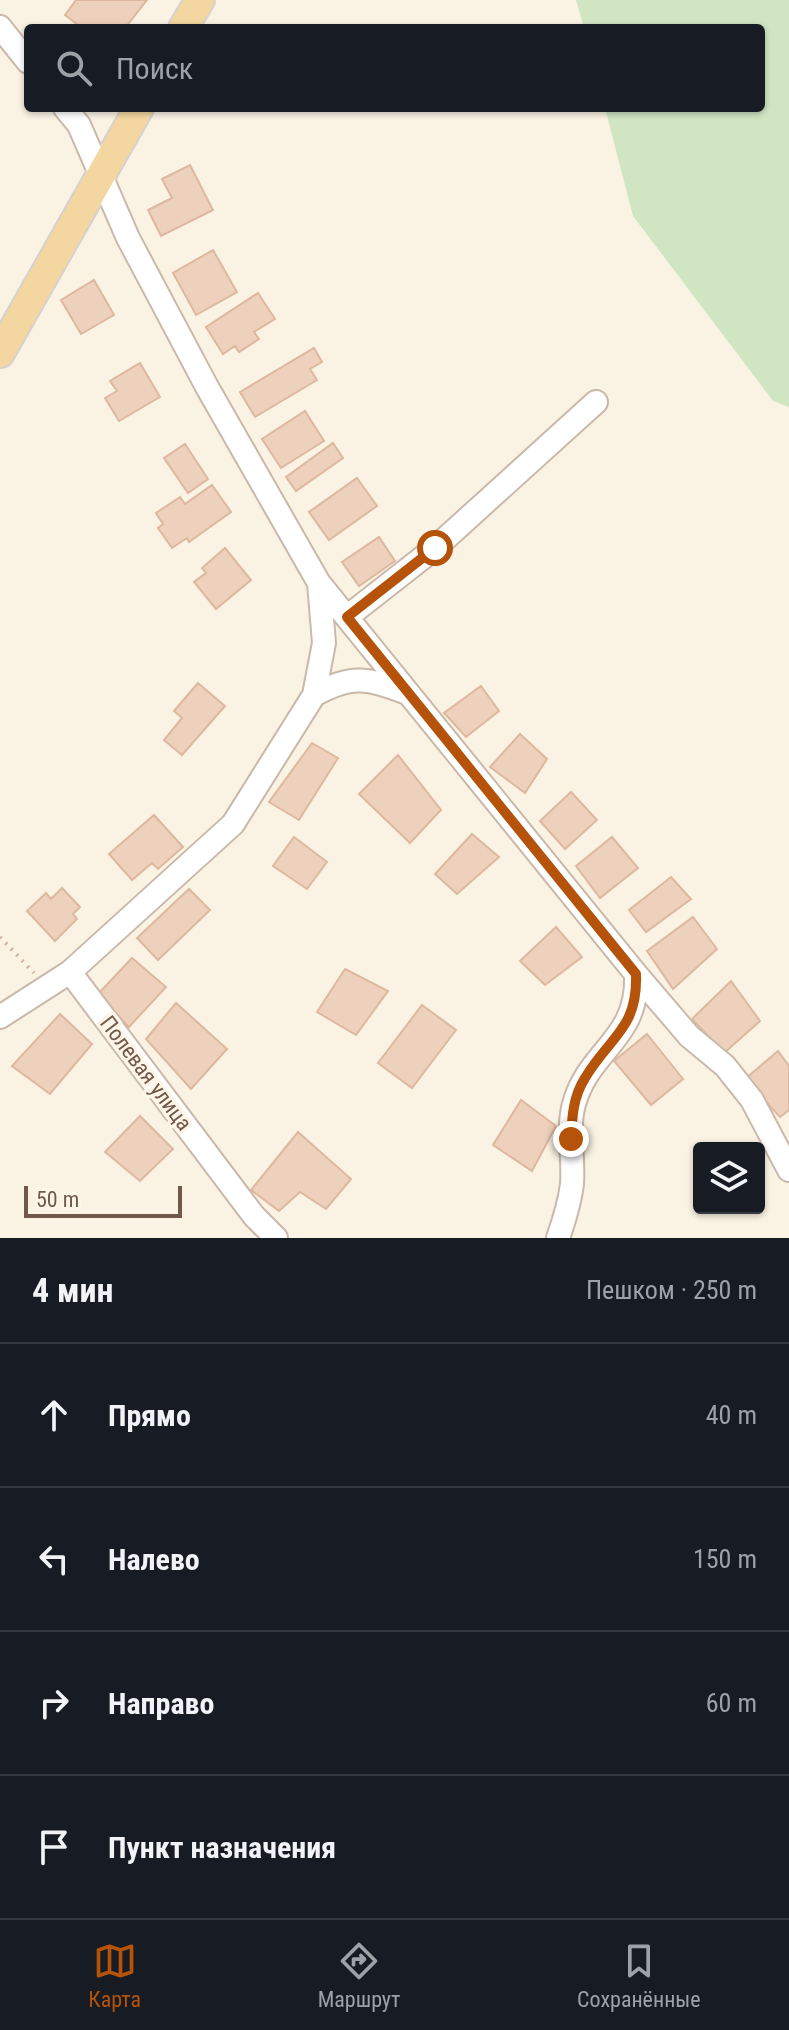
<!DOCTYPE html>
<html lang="ru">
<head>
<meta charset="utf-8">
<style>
	body { margin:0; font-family:"Roboto Condensed",sans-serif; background:#20242c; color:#f1f3f6 }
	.controls { position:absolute; right:24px; bottom:24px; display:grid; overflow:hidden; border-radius:8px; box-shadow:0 2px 6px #0004 }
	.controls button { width:72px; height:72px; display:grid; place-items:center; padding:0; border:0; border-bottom:2px solid #363941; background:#171b24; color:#f1f3f6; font:40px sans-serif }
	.scale { position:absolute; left:24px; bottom:20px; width:158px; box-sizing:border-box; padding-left:8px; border:4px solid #70594b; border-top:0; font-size:22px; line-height:28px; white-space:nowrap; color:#70594b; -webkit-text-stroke:6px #fdf6e8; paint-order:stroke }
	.stop { position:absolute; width:24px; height:24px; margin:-18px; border:6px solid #b45309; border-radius:50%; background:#fff }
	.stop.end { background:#b45309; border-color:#fff; box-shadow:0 2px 8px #0008 }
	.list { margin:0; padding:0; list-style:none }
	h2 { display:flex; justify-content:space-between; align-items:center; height:104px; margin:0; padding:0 32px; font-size:34px }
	h2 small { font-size:26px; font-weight:400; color:#9ea1a6 }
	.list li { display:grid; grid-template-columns:52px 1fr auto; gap:24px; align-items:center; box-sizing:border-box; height:144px; padding:0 32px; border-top:2px solid #363941 }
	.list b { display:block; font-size:30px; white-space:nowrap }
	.list em { font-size:26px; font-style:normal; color:#9ea1a6 }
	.icon { flex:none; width:44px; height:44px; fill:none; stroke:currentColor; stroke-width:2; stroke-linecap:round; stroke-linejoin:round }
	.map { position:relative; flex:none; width:789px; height:1238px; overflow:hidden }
	.search { position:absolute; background:#171b24; box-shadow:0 2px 6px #0004; left:24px; right:24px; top:24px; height:88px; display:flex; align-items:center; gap:20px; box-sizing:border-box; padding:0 28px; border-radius:8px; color:#9ea1a6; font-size:30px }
	.sheet { height:680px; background:#171b24 }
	nav { display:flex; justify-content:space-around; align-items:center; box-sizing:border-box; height:112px; border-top:2px solid #363941; background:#171b24; font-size:22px; color:#9ea1a6 }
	nav a { display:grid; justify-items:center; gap:4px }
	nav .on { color:#b45309 }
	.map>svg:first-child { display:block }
	.green { fill:#d0e6c3 }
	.building { fill:#edd1bd; stroke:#deb89e; stroke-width:2 }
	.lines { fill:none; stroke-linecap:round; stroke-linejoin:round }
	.minor-casing { stroke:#cab9aa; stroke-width:26 }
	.major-casing { stroke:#d7d1cd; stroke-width:32 }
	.path { stroke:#d1b5a0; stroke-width:4; stroke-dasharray:2 6; stroke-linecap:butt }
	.minor { stroke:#fff; stroke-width:22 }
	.major { stroke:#f4d7a0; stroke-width:28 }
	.route { stroke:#b45309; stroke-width:10 }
	.labels { text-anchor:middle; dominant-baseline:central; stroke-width:7; stroke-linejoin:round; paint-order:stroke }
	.street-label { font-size:22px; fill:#70594b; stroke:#fdf6e8 }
</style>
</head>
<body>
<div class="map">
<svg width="789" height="1238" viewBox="0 0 789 1238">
	<rect width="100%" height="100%" fill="#faf2e3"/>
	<!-- green -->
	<path class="green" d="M576 0H789V407L773 401 633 216 605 108H761V28H584Z"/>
	<!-- building -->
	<path class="building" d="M76 0H147L125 28H82L65 15Z
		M190 165 213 210 161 236 148 210 172 198 162 179Z
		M213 250 237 292 196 315 173 273Z
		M94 280 114 315 81 334 61 300Z
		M258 293 275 319 254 332 259 339 239 352 235 346 223 354 206 327Z
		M314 348 322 362 310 369 317 380 255 417 240 392Z
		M140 363 160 397 119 421 105 398 117 391 110 381Z
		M305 411 324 441 281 468 262 439Z
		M333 443 343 458 296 491 286 477Z
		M185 444 208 479 188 493 164 458Z
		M357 478 377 506 329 540 309 512Z
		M212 485 231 512 189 542 187 538 172 548 158 528 163 524 156 513 180 497 185 504Z
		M379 537 395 561 359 586 342 562Z
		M225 548 251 580 216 609 194 582 206 573 202 568Z
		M198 683 225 706 182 755 164 740 182 718 174 711Z
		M481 686 499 711 466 737 444 713Z
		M520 734 547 759 525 793 490 767Z
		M312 743 338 758 299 820 269 802Z
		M398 755 441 810 410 843 359 794Z
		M571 792 597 820 565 849 540 821Z
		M154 815 183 847 158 869 152 863 132 880 109 854Z
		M472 834 499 857 457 894 435 874Z
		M294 837 327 862 307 889 273 866Z
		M612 837 638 868 600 898 576 866Z
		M671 877 691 899 646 932 629 910Z
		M62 888 80 907 73 914 77 919 55 941 27 911 46 893 51 899Z
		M189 889 210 910 158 960 137 938Z
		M693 917 717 949 673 989 647 951Z
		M556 927 582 957 545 985 520 961Z
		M132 958 166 987 129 1027 98 994Z
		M345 969 388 991 356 1035 317 1012Z
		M731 981 760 1021 724 1053 692 1019Z
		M176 1003 227 1049 191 1089 146 1039Z
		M422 1005 456 1030 412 1088 378 1063Z
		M60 1014 92 1044 50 1094 12 1066Z
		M647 1034 683 1079 651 1105 614 1061Z
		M778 1051 789 1066V1110L780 1117 745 1079Z
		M521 1100 556 1126 532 1171 493 1145Z
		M140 1116 173 1149 140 1181 105 1152Z
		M298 1132 351 1179 326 1209 300 1192 279 1211 251 1190Z"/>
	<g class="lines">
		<defs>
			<path id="minor" d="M0 27 28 62
				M65 108 79 125 128 238 207 387 319 583 636 974 689 1036 725 1066 752 1100 789 1170
				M347 617 435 548 596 402
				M314 695C352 674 367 678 407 693
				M70 972 233 824 314 695 324 643 319 583
				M0 1017 70 972 254 1216 276 1238
				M558 1238C564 1221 570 1201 572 1184 574 1158 567 1129 574 1104 589 1049 639 1040 636 974"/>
			<path id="major" d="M183 28 200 0
				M0 353 139 108"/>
		</defs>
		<!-- minor casing -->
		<use href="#minor" class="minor-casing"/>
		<!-- major casing -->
		<use href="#major" class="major-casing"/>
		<!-- path -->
		<path class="path" d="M0 937 34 973"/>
		<!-- minor -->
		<use href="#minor" class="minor"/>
		<!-- major -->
		<use href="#major" class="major"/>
	</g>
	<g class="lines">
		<!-- route -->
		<path class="route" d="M435 548 347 617 636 974C638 1029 610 1036 585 1078 573 1097 572 1117 571 1139"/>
	</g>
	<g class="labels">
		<!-- street labels -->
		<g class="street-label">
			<text transform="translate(146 1073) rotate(53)">Полевая улица</text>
		</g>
	</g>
</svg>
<div class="controls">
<button><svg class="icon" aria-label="layers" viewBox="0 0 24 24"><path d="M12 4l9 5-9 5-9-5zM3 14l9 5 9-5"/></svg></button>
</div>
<div class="scale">50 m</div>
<div class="stop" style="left:435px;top:548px"></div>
<div class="stop end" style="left:571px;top:1139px"></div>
<div class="search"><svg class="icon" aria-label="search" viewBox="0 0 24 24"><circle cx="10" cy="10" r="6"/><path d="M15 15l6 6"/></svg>Поиск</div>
</div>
<section class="sheet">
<h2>4 мин<small>Пешком · 250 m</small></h2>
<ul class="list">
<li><svg class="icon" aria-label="ahead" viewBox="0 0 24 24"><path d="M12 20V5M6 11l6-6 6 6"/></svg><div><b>Прямо</b></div><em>40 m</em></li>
<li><svg class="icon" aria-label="left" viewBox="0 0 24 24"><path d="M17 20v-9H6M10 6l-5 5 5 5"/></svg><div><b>Налево</b></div><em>150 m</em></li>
<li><svg class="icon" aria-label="right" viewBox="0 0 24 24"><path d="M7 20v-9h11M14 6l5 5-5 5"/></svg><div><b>Направо</b></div><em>60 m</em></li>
<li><svg class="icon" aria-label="arrive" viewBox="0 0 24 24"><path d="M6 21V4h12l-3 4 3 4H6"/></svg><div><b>Пункт назначения</b></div></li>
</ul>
</section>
<nav>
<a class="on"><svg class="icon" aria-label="map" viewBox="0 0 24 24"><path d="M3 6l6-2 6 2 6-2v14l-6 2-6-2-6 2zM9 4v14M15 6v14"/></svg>Карта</a>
<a><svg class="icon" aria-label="directions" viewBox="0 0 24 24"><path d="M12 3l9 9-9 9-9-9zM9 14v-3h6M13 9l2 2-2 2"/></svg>Маршрут</a>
<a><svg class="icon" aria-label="saved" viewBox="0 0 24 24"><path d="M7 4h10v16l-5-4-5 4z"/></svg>Сохранённые</a>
</nav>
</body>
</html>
